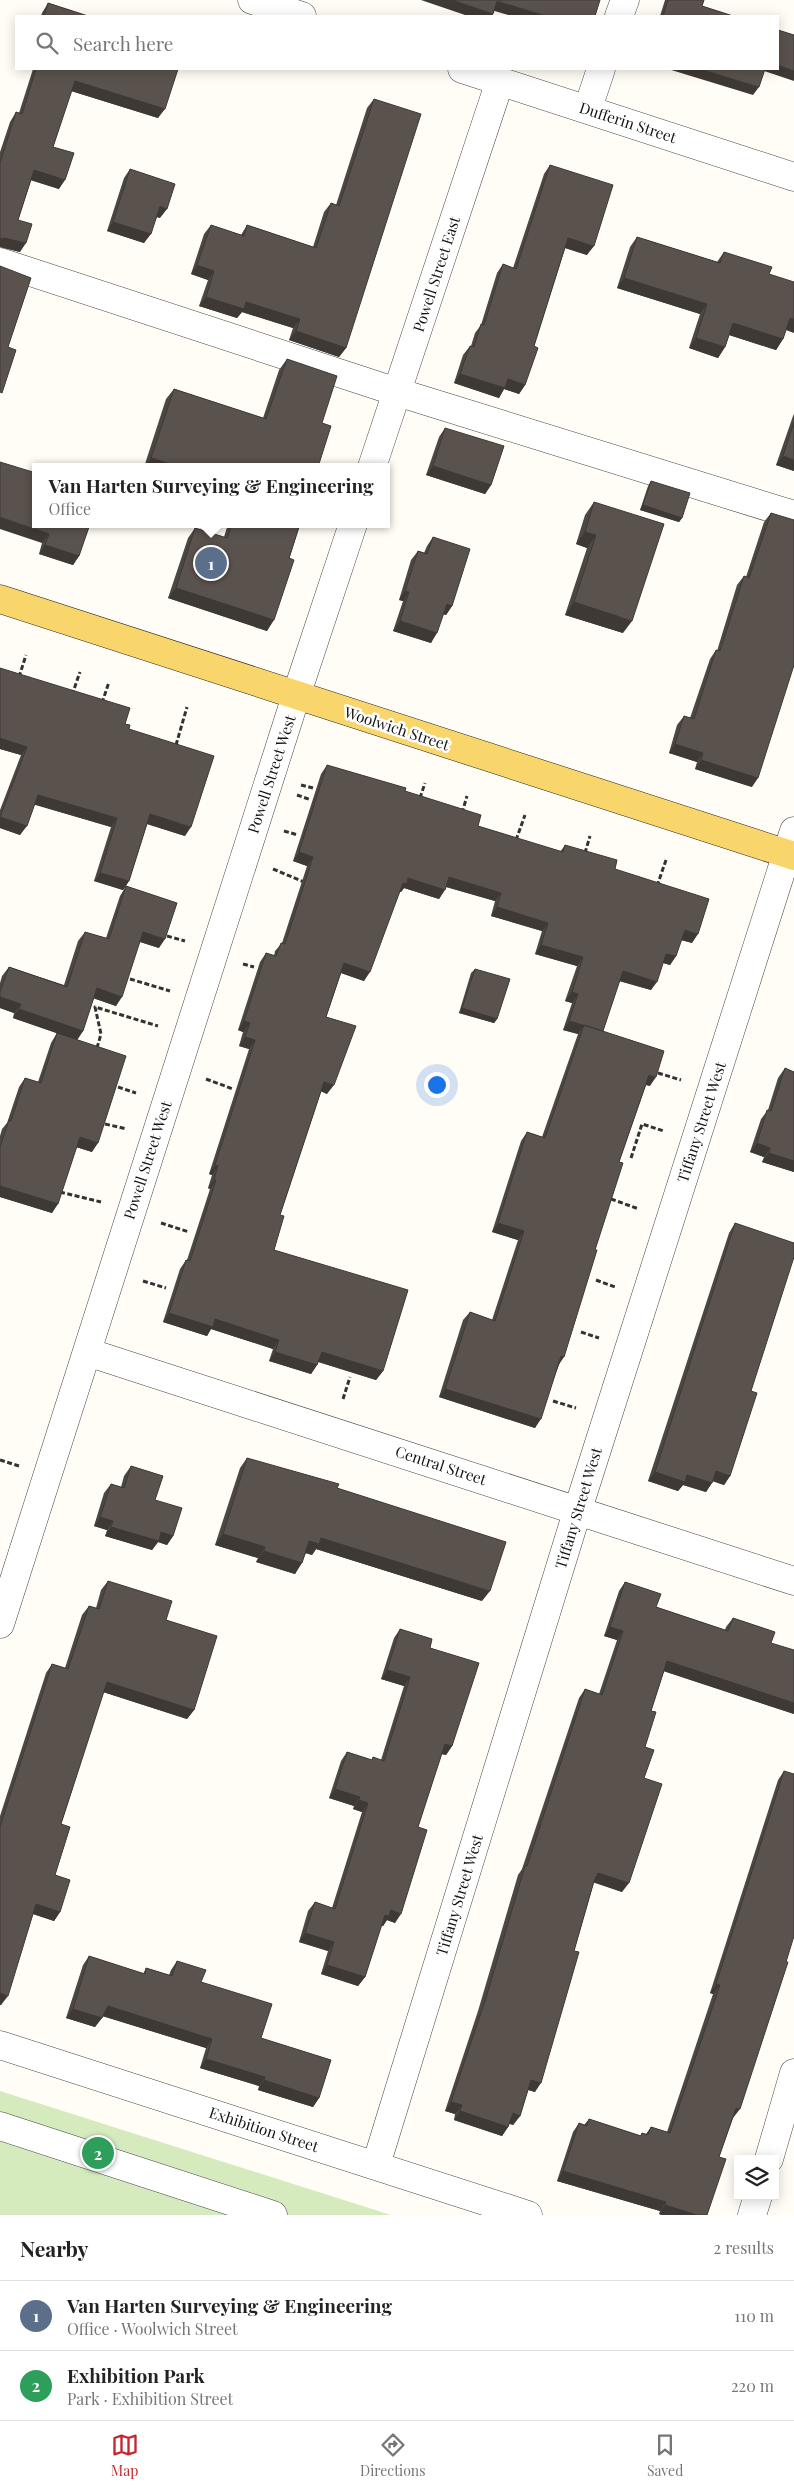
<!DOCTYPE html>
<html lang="en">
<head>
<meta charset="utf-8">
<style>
	body { margin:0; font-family:"Playfair Display",serif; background:#f6f6f6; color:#222 }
	.controls { position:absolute; right:15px; bottom:15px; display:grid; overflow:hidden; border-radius:0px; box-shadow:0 2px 12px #0003 }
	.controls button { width:45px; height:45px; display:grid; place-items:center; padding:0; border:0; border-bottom:1px solid #e0e0e0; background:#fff; color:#222; font:25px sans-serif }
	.you { position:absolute; left:436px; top:1084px; width:18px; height:18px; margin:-12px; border:4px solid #fff; border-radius:50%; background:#1a73e8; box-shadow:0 0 0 8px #1a73e833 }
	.badge { display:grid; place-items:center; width:32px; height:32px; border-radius:50%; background:#c4262e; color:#fff; font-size:16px; font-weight:700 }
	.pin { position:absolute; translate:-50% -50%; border:2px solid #fff; box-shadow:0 1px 5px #0006 }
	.popup { position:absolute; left:32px; top:463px; width:358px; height:65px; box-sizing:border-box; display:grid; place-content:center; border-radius:0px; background:#fff; filter:drop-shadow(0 1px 4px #0005); font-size:16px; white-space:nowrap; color:#767676 }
	.popup b { font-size:19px; color:#222 }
	.popup::after { content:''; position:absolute; left:50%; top:100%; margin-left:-10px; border:10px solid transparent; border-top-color:#fff }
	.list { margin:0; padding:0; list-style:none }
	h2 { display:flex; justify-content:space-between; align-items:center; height:65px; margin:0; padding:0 20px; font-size:21px }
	h2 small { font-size:16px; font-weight:400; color:#767676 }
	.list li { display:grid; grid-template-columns:32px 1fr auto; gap:15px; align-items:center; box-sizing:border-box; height:70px; padding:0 20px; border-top:1px solid #e0e0e0 }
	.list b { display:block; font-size:19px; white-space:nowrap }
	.list p { margin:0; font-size:16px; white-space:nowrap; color:#767676 }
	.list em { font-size:16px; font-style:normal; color:#767676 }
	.icon { flex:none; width:28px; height:28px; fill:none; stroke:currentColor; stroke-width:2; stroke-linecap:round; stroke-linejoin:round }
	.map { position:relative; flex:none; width:794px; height:2215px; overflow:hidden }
	.search { position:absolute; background:#fff; box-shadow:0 2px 12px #0003; left:15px; right:15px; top:15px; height:55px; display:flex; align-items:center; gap:12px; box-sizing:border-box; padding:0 18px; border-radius:0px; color:#767676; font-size:19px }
	.sheet { height:205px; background:#fff }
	nav { display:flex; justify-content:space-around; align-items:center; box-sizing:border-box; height:70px; border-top:1px solid #e0e0e0; background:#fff; font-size:14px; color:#767676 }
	nav a { display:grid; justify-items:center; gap:2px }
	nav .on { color:#c4262e }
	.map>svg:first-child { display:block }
	.green { fill:#d5ebbd }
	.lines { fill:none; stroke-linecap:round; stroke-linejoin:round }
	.minor-casing { stroke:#444; stroke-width:29 }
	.major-casing { stroke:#222; stroke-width:29 }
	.path { stroke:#333; stroke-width:3; stroke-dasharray:5 2.5; stroke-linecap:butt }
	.minor { stroke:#fff; stroke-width:28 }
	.major { stroke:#f9d66b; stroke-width:28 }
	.wall { fill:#4d4742 }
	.shaded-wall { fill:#3f3936 }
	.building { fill:#5a524d; stroke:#3f3936 }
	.labels { text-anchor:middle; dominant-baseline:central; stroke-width:5; stroke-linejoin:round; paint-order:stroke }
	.street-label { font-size:15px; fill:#111; stroke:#fff }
</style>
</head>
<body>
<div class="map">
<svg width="794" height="2215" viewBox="0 0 794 2215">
	<rect width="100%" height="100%" fill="#fffdf5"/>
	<!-- green -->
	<path class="green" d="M0 2091 391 2215H0Z"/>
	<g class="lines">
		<defs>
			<path id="minor" d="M252 0 302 16
				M619 16 625 0
				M462 69 794 177
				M588 108 601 69
				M0 262 397 392 794 515
				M372 467 500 81
				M87 1352 794 1581
				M0 1624 296 696 353 524
				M0 2045 528 2215
				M0 2126 273 2215
				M769 2159 794 2073
				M376 2165 578 1509 794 831
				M752 2215 758 2196"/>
			<path id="major" d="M0 599 794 856"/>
		</defs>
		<!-- minor casing -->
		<use href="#minor" class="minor-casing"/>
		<!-- major casing -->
		<use href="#major" class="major-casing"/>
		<!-- path -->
		<path class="path" d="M19 677 26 655
			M72 695 80 672
			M102 703 109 682
			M176 745 187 707
			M301 785 313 788
			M297 795 311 800
			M420 798 425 783
			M462 813 467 796
			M284 831 298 835
			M516 840 525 815
			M585 853 590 836
			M273 869 304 882
			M657 886 666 860
			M167 936 185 941
			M243 964 254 967
			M130 979 170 991
			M97 1048 101 1034 95 1007 158 1026
			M658 1073 681 1080
			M206 1079 233 1089
			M118 1087 136 1093
			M105 1124 127 1129
			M631 1158 642 1124 664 1131
			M60 1192 101 1202
			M611 1199 639 1209
			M161 1223 189 1232
			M596 1280 615 1287
			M143 1281 166 1288
			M581 1332 599 1338
			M343 1399 350 1377
			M553 1401 576 1408
			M0 1460 19 1466"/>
		<!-- minor -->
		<use href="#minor" class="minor"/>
		<!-- major -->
		<use href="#major" class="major"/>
	</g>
	<!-- wall -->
	<path class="wall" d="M665 0H704L702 6 733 16H660Z
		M48 3 88 16H41L42 13Z
		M33 69H178L158 118 71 91 53 147 59 189 31 180 18 220 20 252 0 247V152L10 122 16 112 19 113Z
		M374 99 346 348 339 357 289 340 293 328 242 312 237 318 199 306 208 280 191 274 204 234 211 225 241 235 247 225 313 247 324 212 331 203 336 205 367 108Z
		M550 165 587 255 565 248 534 346 525 385 519 394 504 389 499 398 454 383 463 355 470 346H471L475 333 481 325 497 273 503 264 513 268 544 174Z
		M130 169 160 218 157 217 144 243 107 231 124 178Z
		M637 237 717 262 724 252 769 274 786 330 783 339 776 350 729 335 725 347 718 358 689 348 700 314 617 288 630 247Z
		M287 359 322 423 318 467H144L166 399 174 389 263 418 279 370Z
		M794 414V471L776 465 793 416Z
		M445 428 491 485 485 494 426 475 439 437Z
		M0 462 79 556 73 565 39 554 42 543Z
		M651 481 682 518 679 522 640 510 648 486Z
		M594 502 623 633 565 615 587 548 576 544 585 515Z
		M771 513 752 787 695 769 697 762 669 753 677 725 684 716 690 718 710 659 716 650 717 651 737 585 744 576 746 577 764 522Z
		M228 524H300L267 631 168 598 188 538 195 528 224 537Z
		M433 537 452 606 446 615 443 614 431 643 393 631 403 601 399 600 411 560 418 551 424 553 427 546Z
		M0 668 125 724 129 729 185 836 147 824 129 881 123 890 94 881 111 827 34 804 20 835 0 828V810L21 755 0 749Z
		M327 765 405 791 478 826 560 852 565 845 615 869 692 943 681 940 676 956 670 965 663 963 651 990 619 981 603 1031 650 1086 646 1085 619 1162 559 1365 535 1428 439 1397 463 1320 470 1312 492 1320 518 1240 492 1232 521 1141 527 1132 542 1137 578 1034 563 1030 572 1003 565 1001 577 966 535 954 542 931 491 916 495 901 446 887 439 899 404 888 401 892H399L364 981 341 973 326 1017 327 1094 321 1091 280 1215 274 1250 383 1371 376 1380 318 1362 317 1365 311 1374 269 1361 273 1349 211 1329 207 1336 163 1322 180 1269 186 1260H187L210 1189 208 1188 212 1175 209 1174 249 1049 239 1046 243 1032 238 1030 260 962 266 953 274 956 275 951 282 943 307 866 293 861 321 774Z
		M126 886 159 948 140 942 116 1006 93 998 83 1031 77 1040 92 1152 76 1147 52 1213 0 1197V1136L2 1129 7 1123 19 1087 25 1078 38 1082 51 1043 57 1033 62 1035 13 1018 14 1013 0 1008V983L2 976 9 967 64 985 78 941 85 932 106 938 120 896Z
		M475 969 497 1019 494 1023 459 1013 471 973Z
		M785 1068 794 1072V1172L762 1162 764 1157 750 1152 761 1119 768 1110 778 1078Z
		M735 1223 751 1391 730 1476 724 1485 713 1481 706 1492 683 1485 678 1491 648 1481 729 1233Z
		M247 1458 337 1488 482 1601 316 1549 312 1555 306 1553 295 1574 256 1562 258 1558 215 1545 240 1468Z
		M131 1466 173 1536 167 1545 158 1542 152 1550 105 1536 107 1530 94 1526 104 1493 111 1484 121 1487 124 1476Z
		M108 1581 166 1620 194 1710 187 1719 103 1692 61 1824 55 1875 60 1912 54 1921 33 1914 1 2005H0V1816L46 1673 52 1664 65 1668 82 1615 89 1606 96 1608 101 1590Z
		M625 1582 656 1607 725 1630 726 1627 733 1618 771 1643 794 1714 664 1671 651 1711 645 1747 644 1778 622 1892 594 1882 574 1951 535 2092 528 2090 520 2116 513 2125 509 2123 508 2127 502 2136 454 2120 455 2114 445 2111 478 2011 518 1875 522 1869 579 1698 585 1689 599 1694 617 1640 604 1636 619 1591Z
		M400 1629 430 1648 452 1746 446 1755 441 1754 418 1827 395 1923 387 1920 383 1926 381 1925 365 1977 358 1986 321 1974 328 1951 299 1942 308 1911 315 1902 332 1908 362 1812 353 1809 354 1806 329 1798 341 1761 347 1752 372 1760 373 1757 381 1760 404 1686 381 1679 394 1638Z
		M784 1771 733 2118 719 2157 707 2215H662L659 2214 660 2211 557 2181 573 2132 579 2123 584 2125 589 2119 640 2136 642 2133 646 2134 651 2127 667 2132 713 1994 710 1993 778 1780Z
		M89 1956 143 1974 146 1968 169 1975 171 1970 177 1961 201 1982 261 2038 319 2098 313 2107 258 2090 259 2086 200 2068 206 2048 103 2016 95 2027 66 2018 83 1965Z"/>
	<!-- shaded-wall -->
	<path class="shaded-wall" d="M421 0H453L493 14 492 16H468Z
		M497 1 546 16H512L491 10Z
		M778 65 794 71V81L761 70 762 69H778Z
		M668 69H700L759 87 753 95Z
		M75 81 165 109 158 118 68 90Z
		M34 170 65 180 59 189 27 179Z
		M160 206 167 209 160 218 154 216Z
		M113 222 151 234 144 243 107 231Z
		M4 238 26 243 20 252 0 247V239Z
		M568 238 594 246 587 255 562 247Z
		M197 265 214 271 208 280 191 274Z
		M624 278 707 304 700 314 617 288Z
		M206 297 246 302 300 319 293 328 242 312 237 318 199 306Z
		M790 318 794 319V333L783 329Z
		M733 323 783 339 776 350 726 334Z
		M296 331 346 348 339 357 289 340Z
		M696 338 725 347 718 358 689 348Z
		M460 374 508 379 525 385 519 394 504 389 499 398 454 383Z
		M783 456 794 460V471L776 465Z
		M151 458 179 467H145Z
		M433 466 491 485 485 494 426 475Z
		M643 505 682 518 679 522 640 510Z
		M0 517 49 534 42 543 0 529Z
		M585 532 596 535 587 548 576 544Z
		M45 545 79 556 73 565 39 554Z
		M176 588 274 620 267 631 168 598Z
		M405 591 409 592 403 601 399 600Z
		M574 602 632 621 623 633 565 615Z
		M447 604 452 606 446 615 440 613Z
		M400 621 437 633 431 643 393 631Z
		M0 738 27 747 21 755 0 749Z
		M675 744 703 753 697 762 669 753Z
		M701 760 758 778 752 787 695 769Z
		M38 795 117 818 111 827 32 804Z
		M150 814 191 827 185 836 144 823Z
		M0 817 27 826 20 835 0 828Z
		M299 852 313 857 307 866 293 861Z
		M100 873 129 881 123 890 94 881Z
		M449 877 501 893 495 901 443 886Z
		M408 878 445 890 439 899 404 888 401 892 397 891 403 883Z
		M497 907 548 923 542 931 491 916Z
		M685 930 698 934 692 943 678 939Z
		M143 932 165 939 159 948 137 941Z
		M541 945 583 957 577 966 535 954Z
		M666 954 676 956 670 965 660 962Z
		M344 963 370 972 364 981 338 972Z
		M623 971 657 982 651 990 616 980Z
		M97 988 122 997 116 1006 90 997Z
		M572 992 578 994 572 1003 565 1001Z
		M0 997 21 1004 14 1013 0 1008Z
		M462 1008 497 1019 494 1023 459 1013Z
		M19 1009 83 1031 77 1040 13 1018Z
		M244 1021 250 1023 243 1032 238 1030Z
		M569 1021 584 1025 578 1034 563 1030Z
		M245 1037 255 1040 249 1049 239 1046Z
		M649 1075 656 1077 650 1086 643 1084Z
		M324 1082 334 1085 327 1094 318 1090Z
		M80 1137 98 1143 92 1152 73 1146Z
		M757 1143 770 1148 764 1157 750 1152Z
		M769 1153 794 1161V1172L762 1162Z
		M215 1165 218 1166 212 1175 209 1174Z
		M214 1180H216L210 1189 208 1188Z
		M0 1186 58 1204 52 1213 0 1197Z
		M498 1223 524 1231 518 1240 492 1232Z
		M169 1313 215 1319 279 1340 273 1349 211 1329 207 1336 163 1322Z
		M275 1352 317 1365 311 1374 269 1361Z
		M322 1352 383 1371 376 1380 316 1361Z
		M561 1356 564 1357 558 1366Z
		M445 1389 541 1419 535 1428 439 1397Z
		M716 1471 730 1476 724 1485 709 1480Z
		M655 1472 687 1475 712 1483 706 1492 683 1485 678 1491 648 1481Z
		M100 1517 113 1521 107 1530 94 1526Z
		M111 1527 161 1532 173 1536 167 1545 158 1542 152 1550 105 1536Z
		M223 1534 265 1547 258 1558 215 1545Z
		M321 1538 490 1591 482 1601 316 1549 312 1555 302 1552 309 1541Z
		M264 1551 302 1563 295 1574 256 1562Z
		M610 1627 623 1631 617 1640 604 1636Z
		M667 1661 794 1703V1714L660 1670Z
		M387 1670 410 1677 404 1686 381 1679Z
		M107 1682 194 1710 187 1719 100 1691Z
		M445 1744 452 1746 446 1755 438 1753Z
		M335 1789 360 1797 354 1806 329 1798Z
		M359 1800 368 1803 362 1812 353 1809Z
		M598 1873 629 1883 622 1892 592 1882Z
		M36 1904 60 1912 54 1921 30 1913Z
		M391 1910 401 1914 395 1923 387 1920 383 1926 378 1924 385 1915Z
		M305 1933 334 1942 328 1951 299 1942Z
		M327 1965 365 1977 358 1986 321 1974Z
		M716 1984 720 1985 713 1994 710 1993Z
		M0 1993 8 1996 1 2005H0Z
		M108 2006 212 2039 206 2048 102 2016Z
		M73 2009 102 2018 95 2027 66 2018Z
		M206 2059 265 2077 259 2086 200 2068Z
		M264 2080 319 2098 313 2107 258 2090Z
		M531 2080 541 2083 535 2092 525 2089Z
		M451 2102 462 2105 455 2114 445 2111Z
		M736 2108 740 2109 733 2118 730 2117Z
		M460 2111 508 2127 502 2136 454 2120Z
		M513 2113 520 2116 513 2125 506 2123Z
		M563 2171 666 2202 660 2211 557 2181Z
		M665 2205 697 2215H662L659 2214Z"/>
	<!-- building -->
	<path class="building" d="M453 0H600L595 16H546L497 1 493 14Z
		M668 0H704L702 6 733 16H663Z
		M48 3 88 16H44Z
		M778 30 794 35V71L778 65Z
		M36 69H178L165 109 75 81 53 147 74 153 65 180 34 170 18 220 32 224 26 243 4 238 0 239V163L16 112 22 114Z
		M700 69H765L759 87Z
		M374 99 421 114 346 348 296 331 300 319 246 302 244 309 206 297 214 271 197 265 211 225 244 236 247 225 316 248 331 203 339 206Z
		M550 165 613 185 594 246 568 238 534 346 538 348 525 385 508 379 505 388 460 374 470 346 474 347 481 324 484 325 503 264 516 269Z
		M130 169 175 184 167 209 160 206 151 234 113 222Z
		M637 237 720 263 724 252 772 267 769 274 794 282V319L790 318 783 339 733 323 725 347 696 338 707 304 624 278Z
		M0 266 31 278 8 347 16 350 2 393 0 392Z
		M287 359 337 376 322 423 331 426 318 467H179L151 458 174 389 266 419Z
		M794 422V460L783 456Z
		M445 428 504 446 491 485 433 466Z
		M0 462 36 473V524H90L79 556 45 545 49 534 0 517Z
		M651 481 690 493 682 518 643 505Z
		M594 502 664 524 632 621 574 602 596 535 585 532Z
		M771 513 794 520V665L758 778 701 760 703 753 675 744 684 716 694 719 716 650 720 651 744 576 749 578Z
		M232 524H300L289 558 294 560 274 620 176 588 195 528 227 538Z
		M433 537 470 549 452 606 447 604 437 633 400 621 409 592 405 591 418 551 427 554Z
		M0 668 130 708 125 724 130 725 129 729 214 756 191 827 150 814 129 881 100 873 117 818 38 795 27 826 0 817 27 747 0 738Z
		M327 765 406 788 405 791 481 815 478 826 563 852 565 845 617 860 615 869 709 899 698 934 685 930 676 956 666 954 657 982 623 971 603 1031 569 1021 578 994 572 992 583 957 541 945 548 923 497 907 501 893 449 877 445 890 408 878 407 884 403 883 370 972 344 963 326 1017 356 1026 334 1085 324 1082 280 1215 284 1216 274 1250 408 1290 383 1371 322 1352 317 1365 275 1352 279 1340 215 1319 213 1327 169 1313 186 1260 190 1261 216 1180H214L218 1166 215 1165 255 1040 245 1037 250 1023 244 1021 266 953 276 956 281 943 285 944 313 857 299 852Z
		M126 886 177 903 165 939 143 932 122 997 97 988 83 1031 19 1009 21 1004 0 997V992L9 967 67 987 85 932 109 939Z
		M475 969 510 979 497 1019 462 1008Z
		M584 1025 664 1051 656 1077 649 1075 619 1162 623 1163 595 1250H597L564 1357 561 1356 541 1419 445 1389 470 1312 495 1321 524 1231 498 1223 527 1132 545 1138Z
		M57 1033 126 1056 98 1143 80 1137 58 1204 0 1186V1147L9 1120 11 1121 25 1078 41 1083Z
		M785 1068 794 1072V1161L769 1153 770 1148 757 1143 767 1110 771 1111Z
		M735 1223 794 1243V1257L751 1391 757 1393 730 1476 716 1471 712 1483 687 1475 685 1482 655 1472Z
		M247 1458 339 1484 337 1488 506 1542 490 1591 321 1538 319 1544 309 1541 302 1563 264 1551 265 1547 223 1534Z
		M131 1466 163 1476 155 1500 182 1508 173 1536 161 1532 159 1541 111 1527 113 1521 100 1517 111 1484 124 1488Z
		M108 1581 172 1601 166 1620 217 1636 194 1710 107 1682 61 1824 70 1827 55 1875 70 1880 60 1912 36 1904 8 1996 0 1993V1827L52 1664 68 1669 89 1606 99 1609Z
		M625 1582 661 1594 656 1607 728 1631 733 1618 775 1632 771 1643 794 1650V1703L667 1661 651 1711 656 1712 645 1747 654 1750 644 1778 662 1784 629 1883 598 1873 594 1881 574 1951 579 1952 541 2083 531 2080 520 2116 513 2113 508 2127 460 2111 462 2105 451 2102 485 2001 525 1866H527L585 1689 602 1695 623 1631 610 1627Z
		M400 1629 432 1639 430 1648 479 1663 452 1746 445 1744 418 1827 427 1830 401 1914 391 1910 389 1916 385 1915 365 1977 327 1965 334 1942 305 1933 315 1902 335 1909 368 1803 359 1800 360 1797 335 1789 347 1752 372 1760 373 1757 384 1761 402 1703 410 1677 387 1670Z
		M784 1771 794 1774V1936L786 1962H788L740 2109 736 2108 719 2157 726 2159 707 2215H697L665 2205 666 2202 563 2171 579 2123 587 2126 589 2119 641 2136 642 2133 648 2135 651 2127 670 2133 720 1985 716 1984Z
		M89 1956 145 1974 146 1968 172 1976 177 1961 206 1970 201 1982 272 2004 261 2038 331 2060 319 2098 264 2080 265 2077 206 2059 212 2039 108 2006 102 2018 73 2009Z"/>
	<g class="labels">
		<!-- street labels -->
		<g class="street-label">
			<text transform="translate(628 122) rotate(18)">Dufferin Street</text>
			<text transform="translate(436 274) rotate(-72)">Powell Street East</text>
			<text transform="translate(397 728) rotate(18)">Woolwich Street</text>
			<text transform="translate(271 774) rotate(-72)">Powell Street West</text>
			<text transform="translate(701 1122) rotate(-72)">Tiffany Street West</text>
			<text transform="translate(147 1160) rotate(-72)">Powell Street West</text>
			<text transform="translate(441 1465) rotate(18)">Central Street</text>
			<text transform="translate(578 1508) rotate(-73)">Tiffany Street West</text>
			<text transform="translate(459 1895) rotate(-73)">Tiffany Street West</text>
			<text transform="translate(264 2129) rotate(18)">Exhibition Street</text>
		</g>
	</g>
</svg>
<div class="controls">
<button><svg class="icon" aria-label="layers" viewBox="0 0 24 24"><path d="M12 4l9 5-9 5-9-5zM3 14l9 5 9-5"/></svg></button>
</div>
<div class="you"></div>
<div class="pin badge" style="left:211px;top:563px;background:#5c6f8a">1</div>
<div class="popup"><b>Van Harten Surveying &amp; Engineering</b>Office</div>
<div class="pin badge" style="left:98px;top:2153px;background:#2e9e5b">2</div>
<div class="search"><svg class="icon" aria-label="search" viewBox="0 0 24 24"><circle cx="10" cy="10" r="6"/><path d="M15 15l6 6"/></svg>Search here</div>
</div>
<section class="sheet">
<h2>Nearby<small>2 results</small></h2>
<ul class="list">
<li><span class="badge" style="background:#5c6f8a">1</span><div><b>Van Harten Surveying &amp; Engineering</b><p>Office · Woolwich Street</p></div><em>110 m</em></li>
<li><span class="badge" style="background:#2e9e5b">2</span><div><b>Exhibition Park</b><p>Park · Exhibition Street</p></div><em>220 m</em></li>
</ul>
</section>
<nav>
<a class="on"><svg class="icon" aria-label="map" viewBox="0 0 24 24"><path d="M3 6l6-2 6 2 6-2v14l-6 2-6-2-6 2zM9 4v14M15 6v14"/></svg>Map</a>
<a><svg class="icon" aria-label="directions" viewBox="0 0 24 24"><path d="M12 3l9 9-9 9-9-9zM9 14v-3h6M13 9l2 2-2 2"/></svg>Directions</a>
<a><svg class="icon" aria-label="saved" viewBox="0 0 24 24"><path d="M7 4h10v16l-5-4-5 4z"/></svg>Saved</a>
</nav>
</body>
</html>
